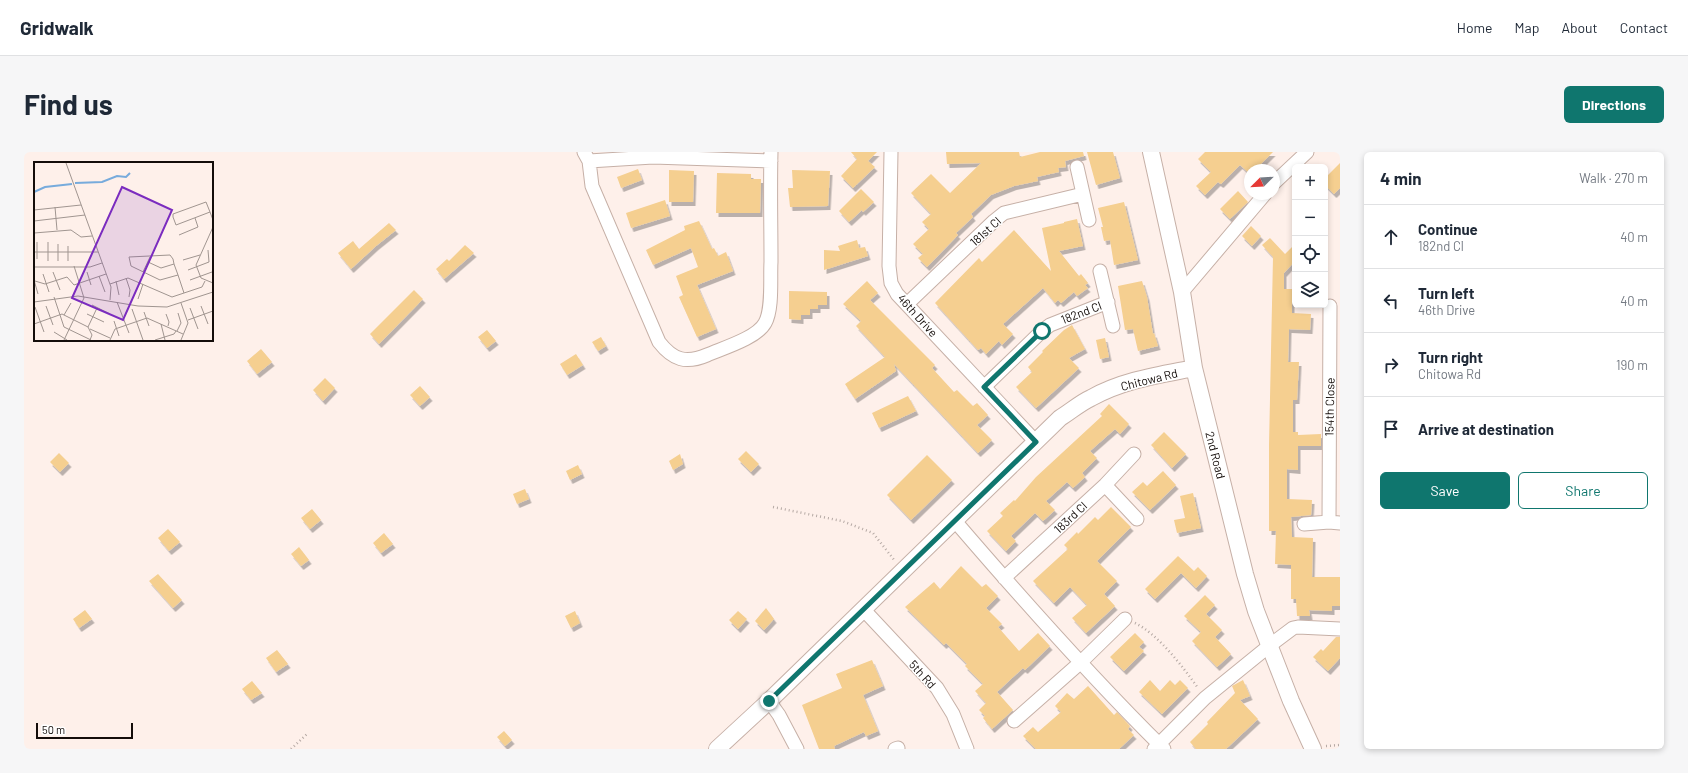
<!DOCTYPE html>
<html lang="en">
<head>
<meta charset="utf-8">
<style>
	body { margin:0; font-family:Barlow,sans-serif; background:#f6f6f7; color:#1f2937 }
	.controls { position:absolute; right:12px; top:12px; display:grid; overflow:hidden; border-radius:6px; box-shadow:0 2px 6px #0003 }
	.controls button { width:36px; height:36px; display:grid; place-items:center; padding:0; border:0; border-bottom:1px solid #e0e1e3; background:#fff; color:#1f2937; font:20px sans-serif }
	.compass { position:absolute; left:1220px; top:12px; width:36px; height:36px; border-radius:50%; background:#fff; box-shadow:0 2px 6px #0003; rotate:246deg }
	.scale { position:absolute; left:12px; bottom:10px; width:97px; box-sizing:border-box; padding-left:4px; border:2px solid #140d0a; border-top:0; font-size:11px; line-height:14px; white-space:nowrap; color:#140d0a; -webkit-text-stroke:3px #fff; paint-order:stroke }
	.stop { position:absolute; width:12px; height:12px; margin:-9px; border:3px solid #0f766e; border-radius:50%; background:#fff }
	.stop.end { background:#0f766e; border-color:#fff; box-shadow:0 1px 4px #0008 }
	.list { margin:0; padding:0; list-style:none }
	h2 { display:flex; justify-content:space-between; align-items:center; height:52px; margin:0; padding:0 16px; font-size:17px }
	h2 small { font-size:13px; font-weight:400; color:#747a83 }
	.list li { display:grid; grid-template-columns:26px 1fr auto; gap:12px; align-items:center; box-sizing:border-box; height:64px; padding:0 16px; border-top:1px solid #e0e1e3 }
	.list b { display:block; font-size:15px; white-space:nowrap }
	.list p { margin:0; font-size:13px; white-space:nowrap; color:#747a83 }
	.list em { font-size:13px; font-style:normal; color:#747a83 }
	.actions { display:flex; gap:8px; padding:12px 16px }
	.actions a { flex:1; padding:9px 0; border:1px solid #0f766e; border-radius:6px; text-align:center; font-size:14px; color:#0f766e }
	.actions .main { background:#0f766e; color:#fff }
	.icon { flex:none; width:22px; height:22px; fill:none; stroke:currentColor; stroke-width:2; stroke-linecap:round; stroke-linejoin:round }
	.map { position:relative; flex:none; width:1316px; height:597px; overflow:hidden; border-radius:6px }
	header { display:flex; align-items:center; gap:24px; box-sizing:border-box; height:56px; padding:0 20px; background:#fff; border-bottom:1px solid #e0e1e3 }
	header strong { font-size:19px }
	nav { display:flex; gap:22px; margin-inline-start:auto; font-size:14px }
	.intro { display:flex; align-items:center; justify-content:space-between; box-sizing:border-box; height:96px; padding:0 24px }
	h1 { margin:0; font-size:28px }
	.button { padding:10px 18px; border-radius:6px; background:#0f766e; color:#fff; font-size:14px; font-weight:700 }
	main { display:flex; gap:24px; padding:0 24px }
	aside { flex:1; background:#fff; border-radius:6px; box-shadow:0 2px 6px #0003 }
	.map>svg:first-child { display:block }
	.building { fill:#f5cf90; filter:url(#shadow) }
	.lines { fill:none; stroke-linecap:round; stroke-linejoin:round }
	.minor-casing { stroke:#c6b0a7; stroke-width:15 }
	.tertiary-casing { stroke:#c6b0a7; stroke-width:18 }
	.path { stroke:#b5a9a4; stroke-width:2.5; stroke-dasharray:1 3; stroke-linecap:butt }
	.minor { stroke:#fff; stroke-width:13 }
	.tertiary { stroke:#fff; stroke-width:16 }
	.route { stroke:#0f766e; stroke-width:5 }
	.labels { text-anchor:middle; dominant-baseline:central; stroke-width:3; stroke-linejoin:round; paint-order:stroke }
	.street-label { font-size:12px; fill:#140d0a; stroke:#fff }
	.inset-river { fill:none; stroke:#77abdc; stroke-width:2 }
	.inset-road { fill:none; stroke:#a09590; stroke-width:1 }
	.view { fill:#7b2cbf; fill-opacity:0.15; stroke:#7b2cbf; stroke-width:2 }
	.inset-edge { fill:none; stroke:#140d0a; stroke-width:2 }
</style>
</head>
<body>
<header>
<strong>Gridwalk</strong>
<nav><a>Home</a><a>Map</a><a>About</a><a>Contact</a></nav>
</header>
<div class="intro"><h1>Find us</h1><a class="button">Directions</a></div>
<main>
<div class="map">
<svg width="1316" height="597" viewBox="0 0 1316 597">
	<defs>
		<filter id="shadow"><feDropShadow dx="2.5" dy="4" stdDeviation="0" flood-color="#0004"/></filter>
	</defs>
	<rect width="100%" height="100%" fill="#fef0ea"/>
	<!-- building -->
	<path class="building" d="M827 0H853L844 9 851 15 829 36 817 24 833 7Z
		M922 0H995L996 5 1016 0H1059L1060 4 1041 9 1042 15 1034 16 1035 20 1013 25 1014 29 990 34 967 43 947 62 949 65 932 81 934 83 903 115 894 106 899 102 889 92 905 77 898 70 907 62 887 41 907 22 926 41 957 11 923 12Z
		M1063 0H1089L1096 26 1072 33Z
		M1181 0H1249L1231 18H1226V22L1216 13 1197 32 1194 30 1181 43 1172 34 1187 20 1174 7Z
		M1316 11V36L1310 42 1301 33V26Z
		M614 17 618 28 597 36 593 25Z
		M645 18 670 19 669 50H645Z
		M768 18 806 19 804 54 766 55 764 36H769Z
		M693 21 727 22V27H737L736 61H692Z
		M837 37 850 50 839 60 838 58 825 70 815 59Z
		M1214 39 1224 50 1206 67 1196 57Z
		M641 48 646 64 607 76 602 61Z
		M1100 50 1114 108 1090 113 1086 88 1080 89 1077 75H1079L1074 56Z
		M1053 67 1059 94 1035 99 1055 124 1057 122 1064 131 1061 133 1064 136 1053 144 1050 140 1037 151 1034 148 1031 151 1019 136 979 172 989 182 978 193 975 189 962 202 957 196 954 198 911 151 955 106 958 110 990 78 1027 119 1018 76 1040 71V70Z
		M675 69 688 97 690 96 694 104 702 100 709 119 673 133 692 177 673 185 655 145 659 143 652 124 674 115 667 96 629 113 622 98 661 78 660 74Z
		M365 71 372 78 352 94 327 117 314 101 329 89 335 97Z
		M1227 74 1237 84 1228 94 1218 84Z
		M1246 86 1261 102 1271 92V109L1260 121V137H1268V161L1287 162 1286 178 1265 177 1264 210H1275L1273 248H1269V280H1274V283L1297 282V294H1274V318L1263 317V347L1288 348 1287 363 1267 365 1268 385 1289 386 1288 425H1316V454H1308V459L1285 458 1286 464H1273L1272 447H1267V413L1251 412 1252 379H1245V293L1249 105 1238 93Z
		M833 88 835 96 841 95 844 104 800 118V98L816 99 814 94Z
		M441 93 450 101 420 127 412 117 423 107 425 109Z
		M843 129 854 141 846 148 911 213 908 216 930 240 933 238 949 254 953 251 964 263 953 273 968 288 954 301 870 212 872 219 831 247 821 232 861 205 832 174 837 169 819 152Z
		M1118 129 1123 145 1129 182 1130 181 1134 194 1114 199 1109 177 1101 178 1094 134Z
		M390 138 399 147 355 192 346 182Z
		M765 139 803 140V153H794V157H786V163H777V168L765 167Z
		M1048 173 1061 197 1045 206 1055 216 1012 256 992 235 1008 220 1004 215 1019 200 1018 199 1040 178Z
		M463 178 472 189 463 196 454 185Z
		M577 185 582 194 574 199 568 190Z
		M1081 186 1085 205 1076 207 1072 188Z
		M237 197 248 210 233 222 223 209Z
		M552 202 559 213 543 223 536 212Z
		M301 226 311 236 299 249 289 238Z
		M396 234 406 245 396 254 386 243Z
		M884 244 892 259 855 276 848 261Z
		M1085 252 1105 272 1096 282 1091 277 1066 299 1073 306 1058 321 1061 325 1049 336 1043 330 1022 349 1031 358 1019 369 1011 361 987 384 992 389 982 399 963 379 979 364 976 361 990 348 991 349 1012 325 1078 264 1076 262Z
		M1140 280 1162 302 1148 316 1127 293Z
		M722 299 735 312 727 320 714 307Z
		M35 301 45 311 36 320 26 310Z
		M656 302 659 312 649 318 645 309Z
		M903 303 928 328 887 368 863 343Z
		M554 313 558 322 546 328 542 319Z
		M1139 319 1152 333 1126 358 1108 340 1119 330 1123 334Z
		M501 337 505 347 493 352 489 342Z
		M1169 341 1177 376 1153 381 1150 368 1161 366 1156 344Z
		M1087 355 1107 375 1073 409 1093 429 1080 442 1091 454 1062 481 1048 466 1063 453 1046 435 1030 451 1009 429 1044 397 1040 393 1053 380 1054 382 1071 365 1074 368Z
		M288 357 297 368 286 377 277 366Z
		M144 377 156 390 145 399 134 386Z
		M360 381 369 392 357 401 349 391Z
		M275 395 285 408 277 414 267 402Z
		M1154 404 1170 419 1174 415 1183 424 1172 436 1157 421 1131 447 1121 437Z
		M937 414 958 435 962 432 974 444 962 456 978 472 974 475 995 499 1014 481 1026 494 1001 518 999 516 973 540 989 558 968 577 959 566 961 564 955 558 962 551 951 539 959 532 941 514 943 512 922 491 920 493 881 455 910 430 916 437Z
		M134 422 158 448 149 456 125 429Z
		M1181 443 1191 453 1182 462 1198 478 1191 485 1207 502 1193 515 1168 489 1177 480 1160 464Z
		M742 456 750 467 740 478 731 469Z
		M61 458 68 467 55 476 49 467Z
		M551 459 556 471 547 476 541 464Z
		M714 459 723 467 714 477 705 468Z
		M1111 481 1120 490 1115 495 1120 499 1100 519 1086 505Z
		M1312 485H1316V506L1304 519 1289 505 1297 497 1299 499Z
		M253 498 264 512 252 520 242 506Z
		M848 508 859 534 839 543 854 579 842 584 840 580 810 594 811 597H795L778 553 818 536 812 522Z
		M1126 528 1136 539 1146 528 1151 533 1156 528 1164 536 1138 562 1115 540Z
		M1219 528 1226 544 1216 548 1234 567 1202 597H1172L1166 590 1184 572 1183 570 1211 541 1208 534Z
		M228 529 238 541 227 548 218 537Z
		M1064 534 1090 563 1093 560 1106 574 1104 577 1110 583 1095 597H1012L999 584 1009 575 1014 580 1037 560 1031 554 1043 541 1050 547Z
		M480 579 488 588 481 594 473 585Z"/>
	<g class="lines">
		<defs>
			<path id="minor" d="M560 0 565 9 568 34 635 190C649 208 662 212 683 203 699 196 733 186 741 171 749 157 746 126 747 110 747 73 746 37 747 0
				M867 0 865 114 867 131 873 142 1012 290
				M565 9 629 5 747 9
				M1053 15 1065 68
				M1250 31 1283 0
				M1076 119 1089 174
				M1158 140 1241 42
				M883 152 970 69 980 61 1059 42
				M960 235 1018 179 1026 173 1084 150
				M1081 333 1113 367
				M931 369C998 447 1067 525 1140 597
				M1305 370 1306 154
				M1280 372 1305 370 1316 371
				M980 426 1081 333 1110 302
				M839 457 913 536 929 562 943 597
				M745 549 755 563 773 597
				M990 569 1057 510 1101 467
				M871 597 874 596
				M1130 597 1181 546 1245 494 1269 476 1274 475 1316 477"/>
			<path id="tertiary" d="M1127 0 1158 140 1170 216 1221 422 1232 459 1267 549 1289 597
				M693 597 745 549 1036 266C1046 260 1056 251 1067 246 1099 228 1135 223 1170 216"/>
		</defs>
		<!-- minor casing -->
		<use href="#minor" class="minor-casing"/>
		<!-- tertiary casing -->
		<use href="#tertiary" class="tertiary-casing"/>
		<!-- path -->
		<path class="path" d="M749 355 818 369 849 381 871 409
			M1111 471C1134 482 1159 515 1174 536
			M1302 594 1316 593
			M267 597 283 582"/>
		<!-- minor -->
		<use href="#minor" class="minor"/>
		<!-- tertiary -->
		<use href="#tertiary" class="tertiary"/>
	</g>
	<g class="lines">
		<!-- route -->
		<path class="route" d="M745 549 1012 290 960 235 1018 179"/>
	</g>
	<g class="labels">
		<!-- street labels -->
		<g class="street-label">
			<text transform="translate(961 79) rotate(-42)">181st Cl</text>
			<text transform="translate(1057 160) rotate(-21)">182nd Cl</text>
			<text transform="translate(894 163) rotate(48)">46th Drive</text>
			<text transform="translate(1125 227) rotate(-14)">Chitowa Rd</text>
			<text transform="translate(1305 255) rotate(-89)">154th Close</text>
			<text transform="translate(1192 303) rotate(76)">2nd Road</text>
			<text transform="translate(1046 365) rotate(-43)">183rd Cl</text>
			<text transform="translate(899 522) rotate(48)">5th Rd</text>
		</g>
	</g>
	<!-- overview -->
	<g transform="translate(10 10)">
		<rect width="179" height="179" fill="#fef0ea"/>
		<path class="inset-river" d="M41 21 68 20 83 14 92 15 96 11M0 30 11 25 38 22"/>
		<path class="inset-road" d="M32 1 77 125 76 138M21 45 23 68M0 48 47 43M176 50 142 63 139 55V52L172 40 176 50 179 58M0 59 51 53M179 65 162 103 167 116 179 121M0 71 37 68 47 75 58 74M145 73 164 65 161 56M24 82V99M34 84V99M0 90H64M3 97V80M149 98 166 93M14 99V80M114 100 127 106 140 102M0 105H56L68 101M154 108 175 100 174 88M19 110 26 128M53 110 57 123M109 110 116 95M9 112 15 130M144 113 126 118 97 104 95 95 136 93 139 97 140 102 144 113 150 131M65 114 71 130M92 116 96 128 95 135M0 118 4 132M156 118 178 110M1 119 11 122 33 115 40 123 72 112M82 119 85 133M76 122 94 116 138 135 168 125 171 119M20 135 30 165 57 178M104 137 109 122M0 140 44 134 104 144 133 145 179 130M83 140 95 171M58 143 76 152M12 144 19 163M167 144 174 162M1 145 10 170M156 146 164 167M98 147 109 178M110 150 115 164M53 152 70 160M132 152 135 160 134 164M30 153 37 141M154 158 179 149M80 159 85 174M0 162 28 152 54 165 58 173 56 178M127 162 131 178M54 165 63 146M56 167 76 176M143 169 147 161 144 151M20 170 33 178M30 178 50 136 40 104M76 178 81 167 113 156 149 172M121 178 140 172 142 169M147 178 154 161 147 141"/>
		<path class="view" d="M88 25 138 48 89 158 38 136Z"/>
		<rect width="179" height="179" class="inset-edge"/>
	</g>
</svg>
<div class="controls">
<button>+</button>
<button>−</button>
<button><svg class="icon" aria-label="locate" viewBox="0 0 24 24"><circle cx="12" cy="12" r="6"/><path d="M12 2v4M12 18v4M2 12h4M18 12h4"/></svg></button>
<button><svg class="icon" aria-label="layers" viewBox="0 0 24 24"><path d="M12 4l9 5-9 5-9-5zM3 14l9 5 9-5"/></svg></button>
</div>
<svg class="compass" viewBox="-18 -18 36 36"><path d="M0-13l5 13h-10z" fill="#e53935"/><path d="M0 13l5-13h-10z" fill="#747a83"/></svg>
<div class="scale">50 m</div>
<div class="stop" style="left:1018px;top:179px"></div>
<div class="stop end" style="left:745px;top:549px"></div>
</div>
<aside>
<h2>4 min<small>Walk · 270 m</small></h2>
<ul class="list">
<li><svg class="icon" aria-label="ahead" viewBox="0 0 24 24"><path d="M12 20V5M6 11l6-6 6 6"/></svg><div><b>Continue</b><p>182nd Cl</p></div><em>40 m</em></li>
<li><svg class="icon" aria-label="left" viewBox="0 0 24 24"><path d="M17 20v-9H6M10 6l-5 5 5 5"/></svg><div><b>Turn left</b><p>46th Drive</p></div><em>40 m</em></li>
<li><svg class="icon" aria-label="right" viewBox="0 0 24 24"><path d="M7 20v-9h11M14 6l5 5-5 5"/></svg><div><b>Turn right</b><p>Chitowa Rd</p></div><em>190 m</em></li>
<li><svg class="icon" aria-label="arrive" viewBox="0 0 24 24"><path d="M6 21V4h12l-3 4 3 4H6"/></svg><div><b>Arrive at destination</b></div></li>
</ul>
<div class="actions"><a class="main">Save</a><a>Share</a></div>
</aside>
</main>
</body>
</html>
